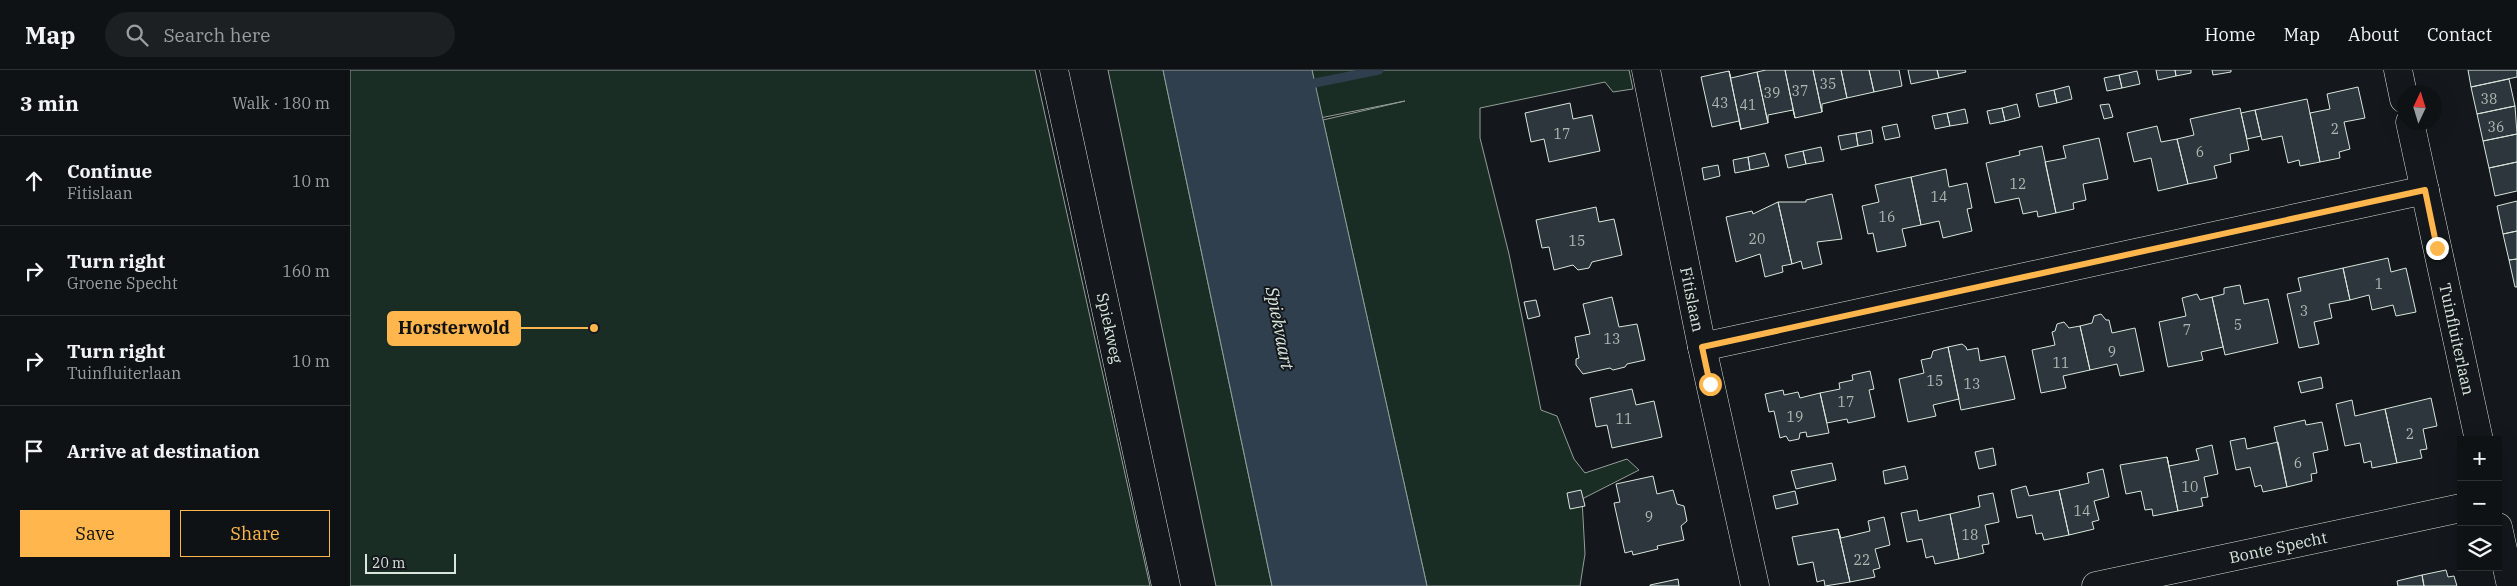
<!DOCTYPE html>
<html lang="en">
<head>
<meta charset="utf-8">
<style>
	body { margin:0; font-family:"IBM Plex Serif",serif; background:#1d2022; color:#f1f3f6 }
	.controls { position:absolute; right:15px; bottom:15px; display:grid; overflow:hidden; border-radius:0px; box-shadow:0 5px 20px #0002 }
	.controls button { width:45px; height:45px; display:grid; place-items:center; padding:0; border:0; border-bottom:1px solid #2f3234; background:#0f1215; color:#f1f3f6; font:25px sans-serif }
	.compass { position:absolute; left:2047px; top:15px; width:45px; height:45px; border-radius:50%; background:#0f1215; box-shadow:0 5px 20px #0002; rotate:4deg }
	.scale { position:absolute; left:15px; bottom:12px; width:91px; box-sizing:border-box; padding-left:5px; border:2px solid #d8e6dc; border-top:0; font-size:14px; line-height:18px; white-space:nowrap; color:#d8e6dc; -webkit-text-stroke:4px #14181c; paint-order:stroke }
	.stop { position:absolute; width:15px; height:15px; margin:-11px; border:4px solid #ffb74d; border-radius:50%; background:#fff }
	.stop.end { background:#ffb74d; border-color:#fff; box-shadow:0 1px 5px #0008 }
	.list { margin:0; padding:0; list-style:none }
	h2 { display:flex; justify-content:space-between; align-items:center; height:65px; margin:0; padding:0 20px; font-size:21px }
	h2 small { font-size:16px; font-weight:400; color:#9b9ea0 }
	.list li { display:grid; grid-template-columns:32px 1fr auto; gap:15px; align-items:center; box-sizing:border-box; height:90px; padding:0 20px; border-top:1px solid #2f3234 }
	.list b { display:block; font-size:19px; white-space:nowrap }
	.list p { margin:0; font-size:16px; white-space:nowrap; color:#9b9ea0 }
	.list em { font-size:16px; font-style:normal; color:#9b9ea0 }
	.actions { display:flex; gap:10px; padding:15px 20px }
	.actions a { flex:1; padding:11px 0; border:1px solid #ffb74d; border-radius:0px; text-align:center; font-size:18px; color:#ffb74d }
	.actions .main { background:#ffb74d; color:#111 }
	.icon { flex:none; width:28px; height:28px; fill:none; stroke:currentColor; stroke-width:2; stroke-linecap:round; stroke-linejoin:round }
	.map { position:relative; flex:none; width:2167px; height:516px; overflow:hidden }
	header { display:flex; align-items:center; gap:30px; box-sizing:border-box; height:70px; padding:0 25px; background:#0f1215; border-bottom:1px solid #2f3234 }
	header strong { font-size:24px }
	nav { display:flex; gap:28px; margin-inline-start:auto; font-size:18px }
	.search { width:350px; height:45px; background:#1d2022; display:flex; align-items:center; gap:12px; box-sizing:border-box; padding:0 18px; border-radius:28px; color:#9b9ea0; font-size:19px }
	main { display:flex }
	aside { flex:1; background:#0f1215 }
	.map>svg:first-child { display:block }
	.green { fill:#1a2d24; stroke:#939e99 }
	.water { fill:#2f3f4d; stroke:#939e99 }
	.lines { fill:none; stroke-linecap:round; stroke-linejoin:round }
	.stream { stroke:#2f3f4d; stroke-width:9 }
	.building { fill:#2c363c; stroke:#d8e6dc }
	.minor-casing { stroke:#d8e6dc; stroke-width:29 }
	.major-casing { stroke:#d8e6dc; stroke-width:29 }
	.minor { stroke:#14181c; stroke-width:28 }
	.major { stroke:#14181c; stroke-width:28 }
	.route { stroke:#ffb74d; stroke-width:6 }
	.labels { text-anchor:middle; dominant-baseline:central; stroke-width:4; stroke-linejoin:round; paint-order:stroke }
	.number-label { font-size:14px; fill:#adbab4 }
	.street-label { font-size:16px; fill:#d8e6dc; stroke:#14181c }
	.water-label { font-size:18px; font-style:italic; fill:#d8e6dc; stroke:#14181c }
	.leader { fill:none; stroke:#ffb74d; stroke-width:2 }
	.callout-dot { fill:#ffb74d; stroke:#14181c; stroke-width:2 }
	.callout { fill:#ffb74d; stroke:#ffb74d; stroke-width:2 }
	.callout-label { font-size:18px; text-anchor:middle; font-weight:bold; fill:#111 }
</style>
</head>
<body>
<header>
<strong>Map</strong>
<div class="search"><svg class="icon" aria-label="search" viewBox="0 0 24 24"><circle cx="10" cy="10" r="6"/><path d="M15 15l6 6"/></svg>Search here</div>
<nav><a>Home</a><a>Map</a><a>About</a><a>Contact</a></nav>
</header>
<main>
<aside>
<h2>3 min<small>Walk · 180 m</small></h2>
<ul class="list">
<li><svg class="icon" aria-label="ahead" viewBox="0 0 24 24"><path d="M12 20V5M6 11l6-6 6 6"/></svg><div><b>Continue</b><p>Fitislaan</p></div><em>10 m</em></li>
<li><svg class="icon" aria-label="right" viewBox="0 0 24 24"><path d="M7 20v-9h11M14 6l5 5-5 5"/></svg><div><b>Turn right</b><p>Groene Specht</p></div><em>160 m</em></li>
<li><svg class="icon" aria-label="right" viewBox="0 0 24 24"><path d="M7 20v-9h11M14 6l5 5-5 5"/></svg><div><b>Turn right</b><p>Tuinfluiterlaan</p></div><em>10 m</em></li>
<li><svg class="icon" aria-label="arrive" viewBox="0 0 24 24"><path d="M6 21V4h12l-3 4 3 4H6"/></svg><div><b>Arrive at destination</b></div></li>
</ul>
<div class="actions"><a class="main">Save</a><a>Share</a></div>
</aside>
<div class="map">
<svg width="2167" height="516" viewBox="0 0 2167 516">
	<rect width="100%" height="100%" fill="#14181c"/>
	<!-- green -->
	<path class="green" d="M0 0H685L800 516H0Z
		M758 0H813L922 516H866Z
		M962 0H1279L1283 19 1263 22 1255 12 1130 38V68L1159 184 1191 340 1207 346 1224 389 1235 403 1277 389 1289 400 1232 429 1235 484 1230 516H1077L973 50 1055 31 970 48Z"/>
	<!-- water -->
	<path class="water" d="M813 0H962L1077 516H922Z"/>
	<g class="lines">
		<!-- stream -->
		<path class="stream" d="M965 13 1029 0"/>
	</g>
	<!-- building -->
	<path class="building" d="M1416 0H1435L1445 48 1443 40 1418 45V53L1407 2Z
		M1435 0H1463L1472 42 1445 48Z
		M1463 0H1491L1497 28 1472 34V42Z
		M1491 0H1519L1524 22 1497 28Z
		M1519 0H1549L1552 16 1524 22Z
		M1558 0H1587L1589 8 1561 14Z
		M1587 0H1615L1616 2 1589 8Z
		M1806 0H1825L1826 6 1808 10Z
		M1825 0H1841V3L1826 6Z
		M1862 0H1881V2L1863 5Z
		M2118 0H2167V7L2121 17Z
		M1379 1 1391 59V60L1389 51 1362 57 1351 7Z
		M1379 1 1381 8 1407 2 1418 53 1391 59Z
		M1787 1 1790 14 1772 18 1769 5Z
		M1769 5 1772 18 1757 21 1754 8Z
		M2159 9 2165 36 2127 44 2121 17Z
		M1719 16 1722 29 1707 33 1704 20Z
		M2008 17 2015 48 1994 52 2000 79 1989 82 1990 88 1970 92 1960 43 1980 39 1977 24Z
		M1704 20 1707 33 1689 37 1686 24Z
		M1957 29 1970 92 1950 96 1949 90 1938 93 1932 66 1912 70 1905 40Z
		M1220 33 1223 49 1242 45 1250 81 1199 92 1194 69 1181 72 1175 43Z
		M1667 34 1670 47 1655 51 1652 38Z
		M1759 34 1763 47 1754 49 1750 35Z
		M2165 36 2167 64 2133 71 2127 44Z
		M1652 38 1655 51 1640 54 1637 41Z
		M1890 38 1899 80 1880 84 1881 92 1864 96 1867 108 1838 114 1827 69 1844 65 1840 49Z
		M1615 39 1618 53 1600 56 1597 43Z
		M1905 40 1911 66 1897 69 1891 43Z
		M1597 43 1600 56 1585 59 1582 46Z
		M1547 54 1550 67 1535 70 1532 57Z
		M1807 56 1811 72 1827 69 1838 114 1808 121 1801 88 1784 92 1777 63Z
		M1521 60 1523 73 1508 76 1506 63Z
		M1506 63 1508 76 1491 80 1488 66Z
		M2167 64V92L2139 98 2133 71Z
		M1749 68 1758 109 1733 114 1736 130 1723 133 1724 139 1706 143 1695 92 1716 88 1713 76Z
		M1692 76 1706 143 1688 147 1687 141 1673 144 1669 128 1645 133 1636 93 1670 85 1669 81Z
		M1471 77 1474 91 1456 94 1453 81Z
		M1453 81 1456 94 1438 98 1435 85Z
		M1415 83 1419 96 1400 100 1398 87Z
		M1398 87 1400 100 1385 103 1383 90Z
		M2167 92V121L2145 126 2139 98Z
		M1368 95 1370 106 1354 110 1352 98Z
		M1596 99 1599 117 1617 113 1622 138 1617 139 1622 161 1593 168 1589 151 1571 155 1561 107Z
		M1561 107 1571 155 1552 159 1556 176 1527 182 1523 163 1518 164 1512 136 1529 132 1525 115Z
		M1482 124 1492 169 1467 172 1472 194 1453 199 1451 191 1442 194 1428 132H1456V130Z
		M2167 131V161L2153 164 2147 136Z
		M1428 132 1442 194 1432 196 1433 202 1415 207 1410 184 1386 192 1376 147 1402 141 1403 144Z
		M1246 137 1249 152 1264 149 1272 185 1242 192 1239 198 1228 200 1223 195 1204 200 1199 177 1192 178 1186 150Z
		M2167 161V189L2159 190 2153 164Z
		M2038 188 2041 202 2056 198 2066 242 2046 246 2043 235 2022 240 2019 225 2000 230 1993 198Z
		M2167 189V217H2165L2159 190Z
		M1993 198 2000 230 1979 234 1982 248 1964 252 1969 274 1949 278 1937 224 1951 221 1948 208Z
		M1890 215 1894 234 1918 229 1928 273 1875 285 1862 227 1874 224V218Z
		M1847 224 1850 230 1862 227 1873 277 1851 282 1853 290 1818 297 1809 252 1836 246 1832 228Z
		M1262 227 1269 257 1287 254 1295 290 1277 294 1275 297 1263 300 1260 298 1233 304 1226 295V289L1229 288 1225 267 1240 264 1233 234Z
		M1186 230 1190 246 1178 249 1174 232Z
		M1751 244 1756 250H1759L1762 263 1785 258 1794 301 1770 306 1767 294 1740 300 1730 256 1742 253 1744 246Z
		M1714 252 1719 258 1730 256 1740 300 1713 306 1716 318 1691 323 1682 280 1705 275 1702 262 1705 261 1707 254Z
		M1612 274 1616 277 1617 280 1628 278 1630 291 1655 286 1665 329 1611 340 1598 277Z
		M1598 277 1609 329 1583 335 1586 346 1558 352 1549 309 1574 303 1571 290 1581 288 1583 281Z
		M1520 301 1524 319 1519 320 1525 347 1498 353 1497 349 1477 353 1470 323 1490 319 1489 313 1503 310 1502 305Z
		M1971 307 1973 318 1951 323 1948 312Z
		M1282 319 1286 335 1304 331 1312 367 1262 378 1257 355 1246 357 1240 328Z
		M1433 320 1434 325 1448 322 1450 328 1470 323 1479 363 1457 367 1456 362 1450 363 1449 369 1439 371 1436 366 1430 368 1424 341 1419 342 1415 324Z
		M2081 328 2087 356 2073 359 2077 379 2070 380 2072 388 2047 393 2035 339Z
		M2002 330 2005 346 2035 339 2047 393 2022 398 2021 391 2014 393 2010 373 1995 376 1986 334Z
		M1955 350 1956 355 1972 352 1978 380 1963 383 1967 403 1961 404 1962 411 1937 417 1924 357Z
		M1895 368 1897 379 1928 372 1937 417 1913 422 1911 415 1905 417 1900 397 1886 400 1880 371Z
		M1862 375 1868 404 1854 407 1858 427 1851 428 1853 436 1828 441 1817 387 1819 396 1849 390 1846 379Z
		M1643 378 1646 395 1629 399 1625 382Z
		M1817 387 1828 441 1803 446 1802 439 1795 440 1791 421 1776 424 1770 395Z
		M1482 393 1486 410 1446 419 1441 401Z
		M1555 396 1558 409 1535 414 1533 401Z
		M1753 399 1759 427 1744 431 1749 450 1742 452 1744 459 1719 465 1709 420 1739 413 1737 403Z
		M1303 406 1307 424 1323 420 1327 434 1334 436 1337 451 1331 456 1334 470 1307 476 1308 479 1283 485 1282 481 1275 483 1264 433 1270 432 1266 414Z
		M1676 416 1679 426 1709 420 1719 465 1694 470 1692 463 1686 464 1682 445 1667 448 1661 420Z
		M1231 420 1235 436 1220 439 1217 423Z
		M1445 421 1448 434 1426 439 1423 426Z
		M1643 423 1649 452 1635 455 1639 474 1632 475 1634 483 1609 489 1600 444 1630 437 1628 426Z
		M1567 440 1569 451 1600 444 1609 489 1585 494 1583 486 1576 488 1572 469 1557 472 1551 443Z
		M1534 447 1540 475 1525 479 1530 498 1523 500 1525 507 1500 512 1488 459 1491 468 1520 461 1518 451Z
		M1488 459 1500 512 1475 516 1474 510 1467 512 1463 492 1448 495 1442 467Z
		M2096 500 2098 507 2104 506 2107 516H2074L2072 505Z
		M2072 505 2074 516H2048L2047 511Z
		M1328 509 1329 516H1300V515Z"/>
	<g class="lines">
		<defs>
			<g id="minor">
				<path id="s1" d="M1296 0 1352 277 1405 516"/>
				<path d="M2048 0 2054 29"/>
				<path id="s2" d="M2060 52 2129 370"/>
				<path d="M1352 277 2075 120"/>
				<path d="M2148 457 2161 516"/>
				<path id="s3" d="M1746 516 2111 438"/>
			</g>
			<g id="major">
				<path id="s4" d="M704 0 816 516"/>
			</g>
		</defs>
		<!-- minor casing -->
		<use href="#minor" class="minor-casing"/>
		<!-- major casing -->
		<use href="#major" class="major-casing"/>
		<!-- minor -->
		<use href="#minor" class="minor"/>
		<!-- major -->
		<use href="#major" class="major"/>
	</g>
	<g class="lines">
		<!-- route -->
		<path class="route" d="M1360 314 1352 277 2075 120 2087 178"/>
	</g>
	<g class="labels">
		<!-- number labels -->
		<g class="number-label">
			<text x="1478" y="14">35</text>
			<text x="1450" y="21">37</text>
			<text x="1422" y="23">39</text>
			<text x="2139" y="29">38</text>
			<text x="1370" y="33">43</text>
			<text x="1398" y="35">41</text>
			<text x="2146" y="57">36</text>
			<text x="1985" y="59">2</text>
			<text x="1212" y="64">17</text>
			<text x="1850" y="82">6</text>
			<text x="1668" y="114">12</text>
			<text x="1589" y="127">14</text>
			<text x="1537" y="147">16</text>
			<text x="1407" y="169">20</text>
			<text x="1227" y="171">15</text>
			<text x="2029" y="214">1</text>
			<text x="1954" y="241">3</text>
			<text x="1888" y="255">5</text>
			<text x="1837" y="260">7</text>
			<text x="1262" y="269">13</text>
			<text x="1762" y="282">9</text>
			<text x="1711" y="293">11</text>
			<text x="1585" y="311">15</text>
			<text x="1622" y="314">13</text>
			<text x="1496" y="332">17</text>
			<text x="1445" y="347">19</text>
			<text x="1274" y="349">11</text>
			<text x="2060" y="364">2</text>
			<text x="1948" y="393">6</text>
			<text x="1840" y="417">10</text>
			<text x="1732" y="441">14</text>
			<text x="1299" y="447">9</text>
			<text x="1620" y="465">18</text>
			<text x="1512" y="490">22</text>
		</g>
		<!-- street labels -->
		<g class="street-label">
			<text stroke="none"><textPath href="#s1" startOffset="234">Fitislaan</textPath></text>
			<text stroke="none"><textPath href="#s4" startOffset="264">Spiekweg</textPath></text>
			<text stroke="none"><textPath href="#s2" startOffset="222">Tuinfluiterlaan</textPath></text>
			<text stroke="none"><textPath href="#s3" startOffset="186">Bonte Specht</textPath></text>
		</g>
		<!-- water labels -->
		<g class="water-label">
			<text transform="translate(930 258) rotate(79)">Spiekvaart</text>
		</g>
	</g>
	<!-- callouts -->
	<path class="leader" d="M244 258L170 258"/>
	<circle class="callout-dot" cx="244" cy="258" r="5"/>
	<rect class="callout" x="38" y="242" width="132" height="33" rx="5"/>
	<g class="callout-label">
		<text x="104" y="264">Horsterwold</text>
	</g>
</svg>
<div class="controls">
<button>+</button>
<button>−</button>
<button><svg class="icon" aria-label="layers" viewBox="0 0 24 24"><path d="M12 4l9 5-9 5-9-5zM3 14l9 5 9-5"/></svg></button>
</div>
<svg class="compass" viewBox="-18 -18 36 36"><path d="M0-13l5 13h-10z" fill="#e53935"/><path d="M0 13l5-13h-10z" fill="#9b9ea0"/></svg>
<div class="scale">20 m</div>
<div class="stop" style="left:1360px;top:314px"></div>
<div class="stop end" style="left:2087px;top:178px"></div>
</div>
</main>
</body>
</html>
